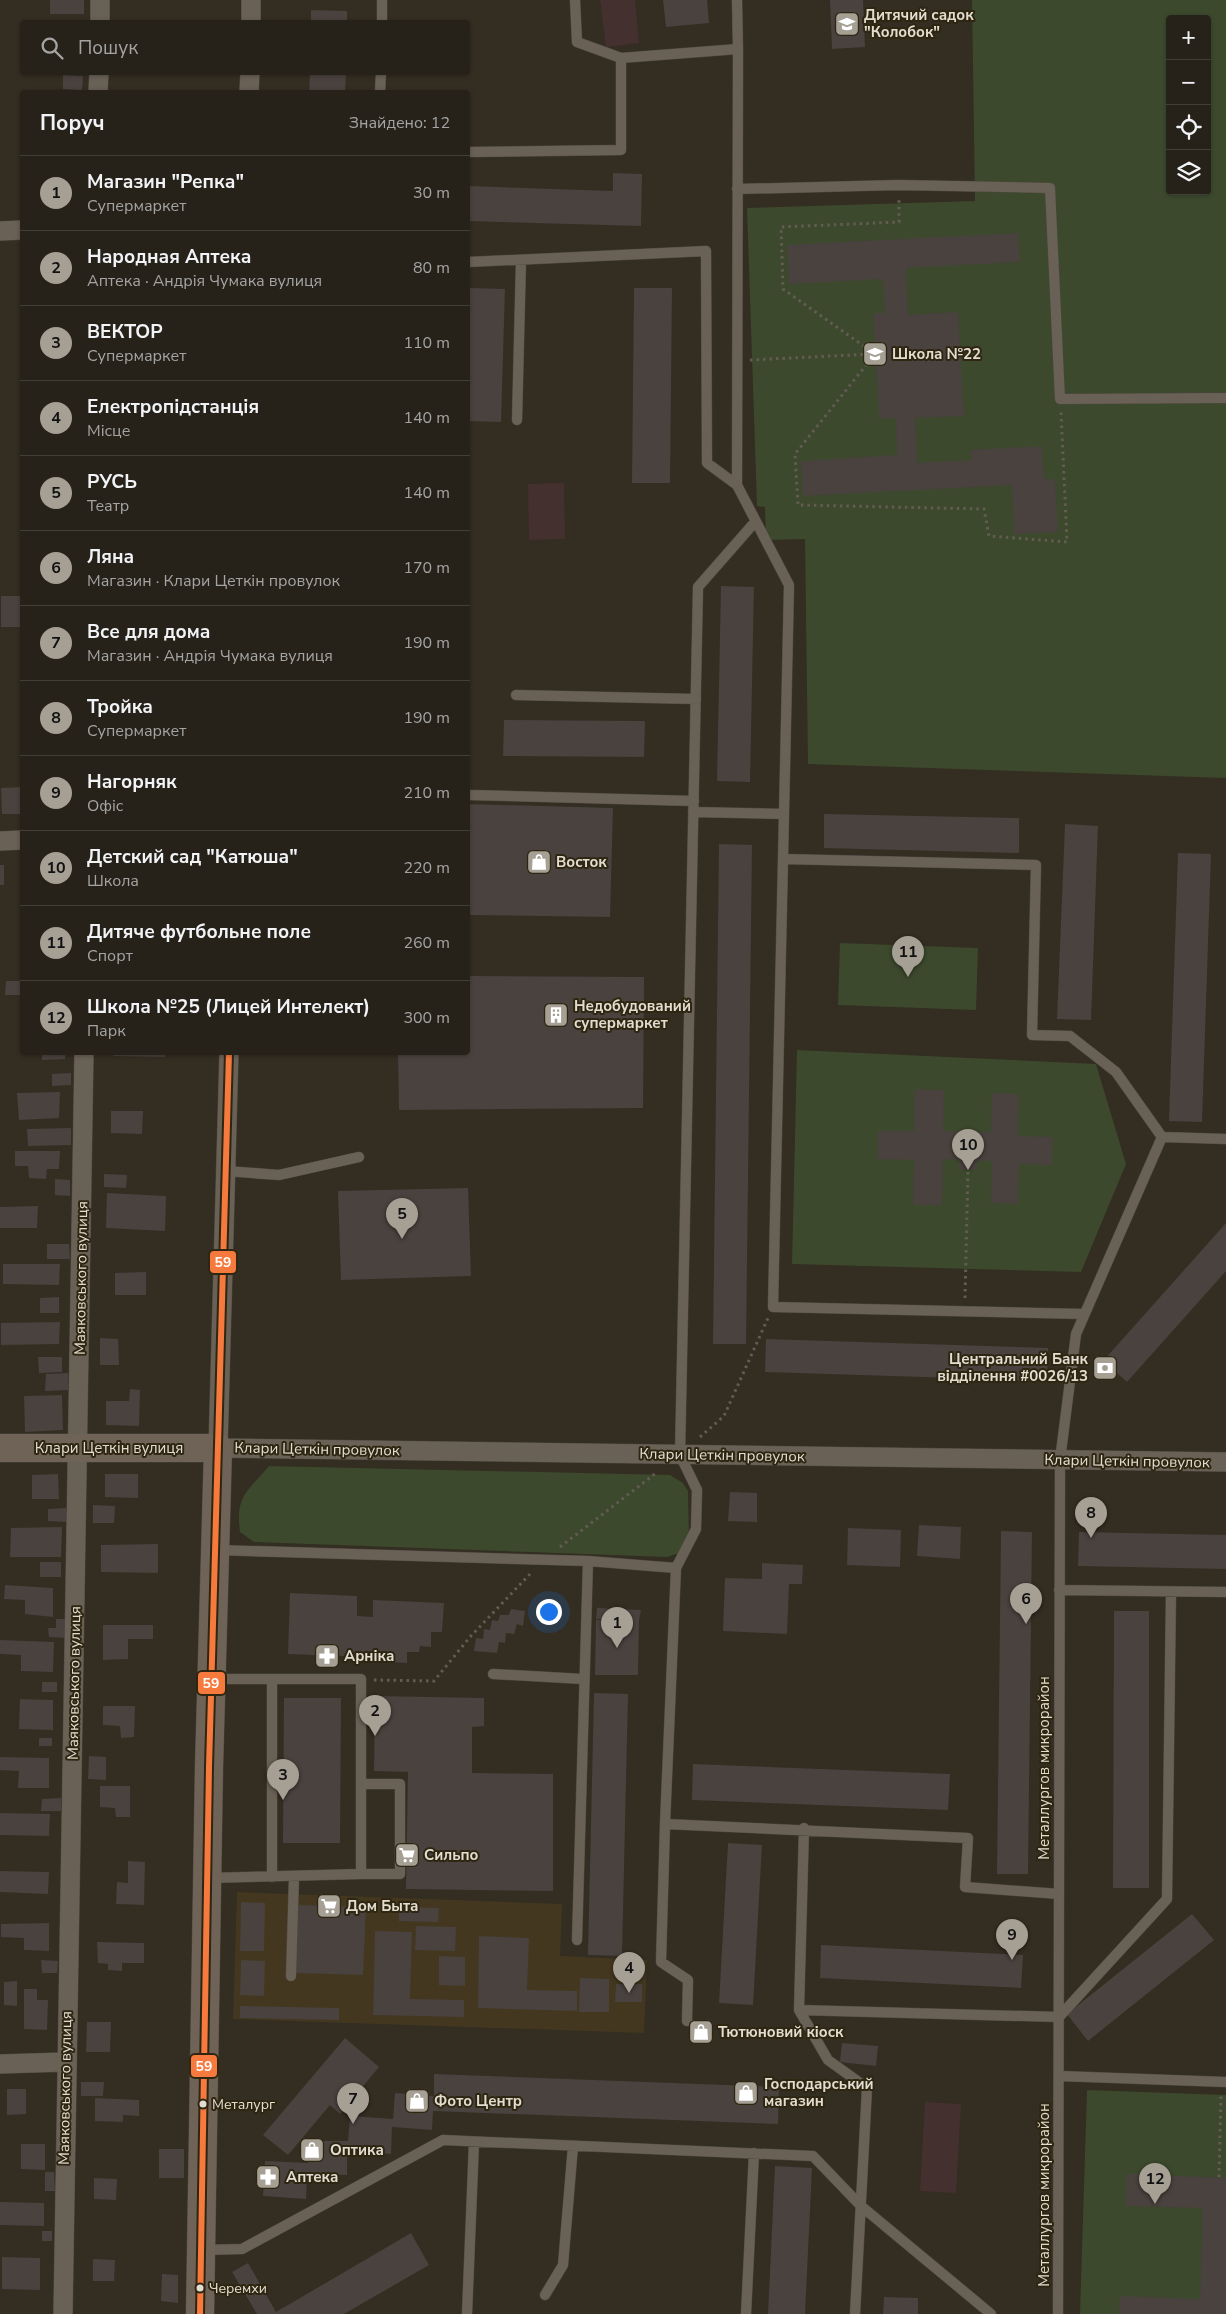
<!DOCTYPE html>
<html lang="uk">
<head>
<meta charset="utf-8">
<style>
	body { margin:0; font-family:"Nunito Sans",sans-serif; background:#322f27; color:#f1f3f6 }
	.controls { position:absolute; right:15px; top:15px; display:grid; overflow:hidden; border-radius:5px; box-shadow:0 1px 4px #0004 }
	.controls button { width:45px; height:45px; display:grid; place-items:center; padding:0; border:0; border-bottom:1px solid #423f39; background:#26221a; color:#f1f3f6; font:25px sans-serif }
	.you { position:absolute; left:548px; top:1611px; width:18px; height:18px; margin:-12px; border:4px solid #fff; border-radius:50%; background:#1a73e8; box-shadow:0 0 0 8px #1a73e833 }
	.badge { display:grid; place-items:center; width:32px; height:32px; border-radius:50%; background:#a59f94; color:#111; font-size:16px; font-weight:700 }
	.pin { position:absolute; translate:-50% -41px; filter:drop-shadow(0 1px 2px #0008) }
	.pin::after { content:''; position:absolute; top:26px; width:18px; height:15px; background:inherit; clip-path:polygon(0 0,100% 0,50% 100%) }
	.list { margin:0; padding:0; list-style:none }
	h2 { display:flex; justify-content:space-between; align-items:center; height:65px; margin:0; padding:0 20px; font-size:21px }
	h2 small { font-size:16px; font-weight:400; color:#a4a4a2 }
	.list li { display:grid; grid-template-columns:32px 1fr auto; gap:15px; align-items:center; box-sizing:border-box; height:75px; padding:0 20px; border-top:1px solid #423f39 }
	.list b { display:block; font-size:19px; white-space:nowrap }
	.list p { margin:0; font-size:16px; white-space:nowrap; color:#a4a4a2 }
	.list em { font-size:16px; font-style:normal; color:#a4a4a2 }
	.icon { flex:none; width:28px; height:28px; fill:none; stroke:currentColor; stroke-width:2; stroke-linecap:round; stroke-linejoin:round }
	.map { position:relative; flex:none; width:1226px; height:2314px; overflow:hidden }
	.search { position:absolute; background:#26221a; box-shadow:0 1px 4px #0004; left:20px; top:20px; width:450px; height:55px; display:flex; align-items:center; gap:12px; box-sizing:border-box; padding:0 18px; border-radius:5px; color:#a4a4a2; font-size:19px }
	.panel { position:absolute; background:#26221a; box-shadow:0 1px 4px #0004; left:20px; top:90px; width:450px; height:965px; border-radius:5px }
	.map>svg:first-child { display:block }
	.built { fill:#43371f }
	.industrial { fill:#44312f }
	.green { fill:#3c492d; fill-rule:evenodd }
	.building { fill:#49423e }
	.lines { fill:none; stroke-linecap:round; stroke-linejoin:round }
	.lane-casing { stroke:#4d4840; stroke-width:11 }
	.street-casing { stroke:#4d4840; stroke-width:20 }
	.secondary-casing { stroke:#4d4840; stroke-width:29 }
	.path { stroke:#635c53; stroke-width:3; stroke-dasharray:2.5 4; stroke-linecap:butt }
	.lane { stroke:#696056; stroke-width:10 }
	.street { stroke:#696056; stroke-width:19 }
	.secondary { stroke:#6f6357; stroke-width:28 }
	.bus-1-casing { stroke:#2f2612; stroke-width:10 }
	.bus-1 { stroke:#f6793e; stroke-width:6 }
	.bus-dot { fill:#e3ddd1; stroke:#2f2612; stroke-width:2 }
	.labels { text-anchor:middle; dominant-baseline:central; stroke-width:4; stroke-linejoin:round; paint-order:stroke }
	.bus-label { font-size:14px; fill:#e3ddd1; stroke:#2f2612; text-anchor:start }
	.poi-label { font-size:15px; font-weight:bold; fill:#e3ddd1; stroke:#2f2612; text-anchor:start }
	.street-label { font-size:15px; fill:#e3ddd1; stroke:#2f2612 }
	.line-badge { stroke:#2f2612; stroke-width:2 }
	.badge-label { font-size:14px; text-anchor:middle; font-weight:bold; fill:#fff }
</style>
</head>
<body>
<div class="map">
<svg width="1226" height="2314" viewBox="0 0 1226 2314">
	<rect width="100%" height="100%" fill="#332d22"/>
	<!-- built -->
	<path class="built" d="M237 1892 562 1904 560 1956 647 1960 644 2033 233 2019Z"/>
	<!-- industrial -->
	<path class="industrial" d="M600 0H635L639 43 606 47Z
		M564 483 565 539 529 540 528 484Z
		M925 2102 961 2104 956 2193 920 2191Z"/>
	<!-- green -->
	<path class="green" d="M972 0H1226V778L808 764 805 539 766 540 765 507 757 506 747 208 975 201ZM1170 19H1207V191H1170Z
		M840 943 978 948 976 1010 838 1005Z
		M797 1050 1096 1064 1126 1164 1081 1272 792 1264Z
		M269 1466 670 1475 683 1483 688 1491 689 1538 679 1553 667 1557 254 1542 240 1532C235 1496 247 1492 269 1466Z
		M1087 2090 1226 2095V2314H1080Z"/>
	<!-- building -->
	<path class="building" d="M50 0H84V14H50Z
		M663 0H707L709 23 666 27Z
		M830 0H863L865 47 832 49Z
		M311 10 347 11V22H311Z
		M310 72H346L345 92H309Z
		M63 75 83 76 82 90 63 89Z
		M613 173 642 174 641 226 468 221V186L613 191Z
		M1018 233 1020 262 906 268 908 315 958 312 964 416 915 418 917 463 972 460 971 450 1042 446 1044 479H1055L1058 532 1014 534 1012 485 803 496 801 461 897 455 896 418 879 419 873 313H885L883 279 789 284 787 245Z
		M470 288 505 289 501 422 468 421Z
		M634 288H672L670 483H632Z
		M721 586 754 587 750 782 717 781Z
		M1 596H22V627H1Z
		M504 720 645 721 644 757 503 756Z
		M22 787V814H2L1 788Z
		M468 804 613 808 610 917 468 915Z
		M824 814 1019 818V853L824 848Z
		M1065 824 1098 826 1091 1020 1057 1019Z
		M719 844 752 845 746 1344H713Z
		M1178 853 1211 854 1202 1122 1169 1121Z
		M0 865H4V885H0Z
		M468 976 644 977 643 1108 399 1110 398 1052H468Z
		M6 981H22V995H5Z
		M42 1052H65V1059L42 1060Z
		M113 1052H166L165 1057 113 1056Z
		M71 1073V1085L52 1086V1074Z
		M915 1089 944 1090 943 1131 991 1132 992 1093 1019 1094 1018 1136 1053 1137 1052 1165 1019 1164 1018 1204 991 1203 992 1161H977V1170H959V1160L943 1159 942 1205H913L914 1160 877 1159 878 1131H914Z
		M60 1092 59 1118 19 1120 17 1093Z
		M111 1111H143L142 1134 111 1133Z
		M71 1128V1145L28 1146 27 1129Z
		M15 1151H60L59 1169H47L46 1179 29 1178 28 1166H15Z
		M104 1174 127 1175 126 1188 104 1187Z
		M55 1179 70 1180V1196L55 1195Z
		M468 1188 471 1276 341 1280 338 1191Z
		M107 1193 166 1196 165 1231 106 1228Z
		M38 1206 37 1228H0V1207Z
		M1226 1223V1271L1127 1382 1103 1361Z
		M47 1244H69L70 1259H47Z
		M3 1264H60L59 1285 3 1284Z
		M146 1272V1295H115V1273Z
		M59 1297V1313H40V1298Z
		M60 1322 59 1344 1 1345V1323Z
		M100 1338 118 1339 119 1365H100Z
		M766 1339 1048 1348 1047 1381 765 1372Z
		M38 1357H62V1372L39 1373Z
		M68 1373V1390L45 1391 46 1374Z
		M130 1389 140 1390 139 1426 106 1425V1401H129Z
		M62 1395 63 1430 25 1432 24 1396Z
		M58 1474 59 1499H32V1475Z
		M105 1474H138V1498L105 1497Z
		M730 1492 757 1493V1522L728 1521Z
		M93 1505 115 1506 114 1523H93Z
		M66 1508 67 1522 48 1521V1509Z
		M919 1525 961 1527 960 1559 917 1556Z
		M62 1527 61 1557H10L11 1528Z
		M848 1528 901 1530 900 1567 847 1565Z
		M1001 1531 1032 1532 1028 1874H997Z
		M1079 1532 1226 1535V1569L1078 1566Z
		M158 1544V1573L101 1572V1545Z
		M40 1562H61V1577H40Z
		M762 1563 803 1565 802 1584H789L787 1634 723 1631 725 1578 762 1579Z
		M5 1585 53 1588V1617L25 1614V1600L4 1599Z
		M290 1593 357 1596V1616L373 1617V1600L444 1603 442 1632H431V1647L420 1646 419 1652H407V1663L385 1662V1651H372L371 1657 288 1654Z
		M597 1608 641 1610 639 1620 638 1675H595L596 1620H615L596 1619Z
		M511 1609 525 1611 523 1626 517 1624 514 1634 506 1633 505 1643 499 1642 497 1653 474 1651 476 1638 483 1639 484 1629 490 1630 492 1620 498 1621 500 1615H509Z
		M1114 1611H1149V1888H1113Z
		M56 1619H66V1638L49 1637 48 1628H56Z
		M103 1625H153V1639H128V1659L103 1660Z
		M0 1640 54 1642 53 1672 21 1671V1655L0 1654Z
		M42 1682H57V1692H42Z
		M594 1693 628 1694 622 1956 588 1955Z
		M375 1696 484 1698V1726L472 1727V1773L553 1774V1891L406 1889 408 1772 374 1771Z
		M284 1698H341L340 1843H283Z
		M20 1699 53 1700V1730L19 1729Z
		M103 1706H135L134 1737 121 1738 120 1726 103 1725Z
		M39 1738H52V1746H39Z
		M89 1756 106 1757V1780L88 1779Z
		M0 1757 49 1758V1788H18L19 1771 0 1770Z
		M693 1764 950 1774 948 1810 692 1800Z
		M100 1786H130V1817H116L115 1808 100 1807Z
		M61 1798V1811H41L42 1799Z
		M0 1813 50 1814 49 1836 0 1835Z
		M728 1843 762 1845 753 2005 719 2003Z
		M128 1861 145 1862 144 1905 116 1904 117 1882 128 1883Z
		M0 1871 49 1872 48 1894 0 1892Z
		M241 1902 265 1903 264 1951H240Z
		M298 1905 366 1907 363 1975 295 1973Z
		M399 1907 439 1908 438 1922 399 1921Z
		M1192 1914 1214 1940 1088 2041 1067 2014Z
		M49 1923V1951L24 1950V1938L1 1937V1924Z
		M416 1926 456 1927 455 1951 415 1950Z
		M375 1931 412 1932 410 1999 464 2000V2017L373 2015Z
		M479 1936 529 1938 527 1990 577 1991V2011L478 2008Z
		M97 1942 144 1943V1963H122V1971L108 1970V1964L98 1963Z
		M821 1945 1023 1955 1021 1988 820 1978Z
		M439 1956 465 1957V1986L439 1985Z
		M41 1960 58 1961 57 1973H42Z
		M241 1960 265 1961 264 1996 240 1995Z
		M580 1978 609 1979V2012H579Z
		M17 1981V2006L4 2005V1982Z
		M616 1984H642V2002H615Z
		M24 1989H37V2000H48L47 2030 24 2029Z
		M240 2006 339 2008V2020L240 2018Z
		M87 2022H111L110 2052H86Z
		M345 2038 379 2067 340 2114 330 2105 288 2155 263 2135Z
		M842 2043 878 2046 876 2066 840 2062Z
		M434 2074 779 2087 778 2124 433 2111 432 2130 392 2127 391 2154 347 2151V2175L307 2174 306 2199 263 2196 265 2161 308 2163V2141H348L350 2116 393 2119 395 2093 434 2096Z
		M81 2082H104L103 2096H81Z
		M7 2089H26V2114L7 2115Z
		M95 2098 139 2100V2116L123 2115V2122L95 2121Z
		M21 2144H45V2170L21 2169Z
		M159 2149H184V2178H159Z
		M775 2166 812 2168 805 2314H768Z
		M45 2172H54L55 2191H45Z
		M1127 2174 1226 2178V2314H1119L1120 2296 1200 2299 1203 2208 1126 2206Z
		M94 2178 117 2179 116 2200 94 2199Z
		M0 2202 44 2203V2226L0 2225Z
		M42 2231H52V2241H42Z
		M411 2233 429 2265 344 2314H257L232 2272 248 2263 276 2312Z
		M2 2257 40 2258V2290L2 2289Z
		M93 2259 115 2260 114 2281H93Z
		M162 2274 178 2275V2303L161 2301Z
		M884 2297 918 2298V2314H883Z"/>
	<g class="lines">
		<defs>
			<path id="lane" d="M575 0 577 42 621 58 738 49 737 0
				M382 22V0
				M380 92 381 72
				M468 152 621 150V58
				M737 189 898 185 1050 188 1060 399 1226 398
				M468 262 706 251 707 463 737 485 789 585 784 814 693 812
				M517 420 521 260
				M737 485 738 49
				M755 522 698 587 680 1455 697 1490 696 1529 676 1568 665 1824 968 1838 965 1887 1059 1894
				M516 695 696 699
				M468 795 694 801
				M784 814 773 1307 1084 1314
				M783 859 1036 865 1032 1035 1070 1036 1116 1072 1162 1137 1076 1334 1060 1460 1058 2314
				M1162 1137 1226 1139
				M226 1171 279 1175 359 1157
				M216 1550 588 1561 676 1568
				M1059 1590 1226 1592
				M493 1674 583 1679
				M213 1679H361V1784H400V1874H361V1784
				M665 1824 661 1962 688 1980 687 2021
				M804 1828 799 2010 828 2060 867 2088 855 2314
				M272 1877V1679
				M207 1878 361 1874
				M577 1940 588 1561
				M291 1976 294 1877
				M799 2010 1059 2017 1167 1899 1171 1592
				M1059 2076 1226 2082
				M203 2250 242 2249 443 2140 813 2156 861 2206 991 2314
				M545 2295 563 2265 573 2146
				M467 2314 474 2142
				M746 2314 754 2153"/>
			<path id="street" d="M100 22V0
				M251 22V0
				M98 92 99 72
				M249 92 250 72
				M0 231 22 230
				M0 841 22 840
				M229 1052 218 1448 1226 1462
				M0 2064 65 2062
				M63 2314 84 1052"/>
			<path id="secondary" d="M0 1448H218L209 1767 200 2314"/>
		</defs>
		<!-- lane casing -->
		<use href="#lane" class="lane-casing"/>
		<!-- street casing -->
		<use href="#street" class="street-casing"/>
		<!-- secondary casing -->
		<use href="#secondary" class="secondary-casing"/>
		<!-- path -->
		<path class="path" d="M875 354 795 454 798 505 984 509 989 536 1067 542 1061 412
			M875 354 783 289 781 227 899 222V198
			M750 360 874 354
			M965 1298 968 1170
			M700 1437 724 1416 768 1318
			M560 1547 656 1473
			M374 1680 434 1681 470 1637 530 1574
			M1219 2177 1221 2095"/>
		<!-- lane -->
		<use href="#lane" class="lane"/>
		<!-- street -->
		<use href="#street" class="street"/>
		<!-- secondary -->
		<use href="#secondary" class="secondary"/>
		<defs>
			<path id="bus-1" d="M200 2314 209 1767 229 1052"/>
		</defs>
		<!-- bus-1 casing -->
		<use href="#bus-1" class="bus-1-casing"/>
		<!-- bus-1 -->
		<use href="#bus-1" class="bus-1"/>
	</g>
	<!-- icons -->
	<defs>
		<symbol id="school-square" viewBox="-11 -11 22 22"><rect x="-9" y="-9" width="18" height="18" rx="4" fill="#a59f94" stroke="#2f2612"/><path d="M0-5L7-2L0 1L-7-2ZM-4 1L0 2.5L4 1V4Q0 6-4 4Z" fill="#fff"/></symbol>
		<symbol id="shop-square" viewBox="-11 -11 22 22"><rect x="-9" y="-9" width="18" height="18" rx="4" fill="#a59f94" stroke="#2f2612"/><path d="M-5-2.5h2.3a2.7 3.5 0 0 1 5.4 0H5L5.5 6h-11ZM-1.5-2.5h3a1.5 2.3 0 0 0-3 0Z" fill="#fff"/></symbol>
		<symbol id="building-square" viewBox="-11 -11 22 22"><rect x="-9" y="-9" width="18" height="18" rx="4" fill="#a59f94" stroke="#2f2612"/><path d="M-4-6H4V6H1V3H-1V6H-4ZM-2.5-4.3h1.7v1.8h-1.7ZM.8-4.3h1.7v1.8H.8ZM-2.5-1h1.7V.8h-1.7ZM.8-1h1.7V.8H.8Z" fill="#fff"/></symbol>
		<symbol id="bank-square" viewBox="-11 -11 22 22"><rect x="-9" y="-9" width="18" height="18" rx="4" fill="#a59f94" stroke="#2f2612"/><path d="M-6-4H6V4H-6ZM0-2.3a2.3 2.3 0 1 0 0 4.6a2.3 2.3 0 1 0 0-4.6Z" fill="#fff"/></symbol>
		<symbol id="pharmacy-square" viewBox="-11 -11 22 22"><rect x="-9" y="-9" width="18" height="18" rx="4" fill="#a59f94" stroke="#2f2612"/><path d="M-2-6h4v4h4v4h-4v4h-4v-4h-4v-4h4Z" fill="#fff"/></symbol>
		<symbol id="supermarket-square" viewBox="-11 -11 22 22"><rect x="-9" y="-9" width="18" height="18" rx="4" fill="#a59f94" stroke="#2f2612"/><path d="M-6-5.5h2.5l.6 2H6L4.5 2H-2.5L-4.4-4H-6ZM-1.5 3.2a1.3 1.3 0 1 0 .1 0ZM3 3.2a1.3 1.3 0 1 0 .1 0Z" fill="#fff"/></symbol>
	</defs>
	<g fill-rule="evenodd">
		<use href="#school-square" x="833" y="10" width="28" height="28"/>
		<use href="#school-square" x="861" y="340" width="28" height="28"/>
		<use href="#shop-square" x="525" y="848" width="28" height="28"/>
		<use href="#building-square" x="542" y="1001" width="28" height="28"/>
		<use href="#bank-square" x="1091" y="1354" width="28" height="28"/>
		<use href="#pharmacy-square" x="313" y="1642" width="28" height="28"/>
		<use href="#supermarket-square" x="393" y="1841" width="28" height="28"/>
		<use href="#supermarket-square" x="315" y="1892" width="28" height="28"/>
		<use href="#shop-square" x="687" y="2018" width="28" height="28"/>
		<use href="#shop-square" x="732" y="2079" width="28" height="28"/>
		<use href="#shop-square" x="403" y="2087" width="28" height="28"/>
		<use href="#shop-square" x="298" y="2136" width="28" height="28"/>
		<use href="#pharmacy-square" x="254" y="2163" width="28" height="28"/>
	</g>
	<!-- markers -->
	<g class="bus-dot">
		<circle cx="203" cy="2104" r="4.5"/>
		<circle cx="200" cy="2288" r="4.5"/>
	</g>
	<g class="labels">
		<!-- bus labels -->
		<g class="bus-label">
			<text x="212" y="2104">Металург</text>
			<text x="209" y="2288">Черемхи</text>
		</g>
		<!-- poi labels -->
		<g class="poi-label">
			<text x="864" y="15">Дитячий садок<tspan x="864" dy="17">"Колобок"</tspan></text>
			<text x="892" y="354">Школа №22</text>
			<text x="556" y="862">Восток</text>
			<text x="574" y="1006">Недобудований<tspan x="574" dy="17">супермаркет</tspan></text>
			<text x="1088" y="1359" text-anchor="end">Центральний Банк<tspan x="1088" dy="17">відділення #0026/13</tspan></text>
			<text x="344" y="1656">Арніка</text>
			<text x="424" y="1855">Сильпо</text>
			<text x="346" y="1906">Дом Быта</text>
			<text x="718" y="2032">Тютюновий кіоск</text>
			<text x="764" y="2084">Господарський<tspan x="764" dy="17">магазин</tspan></text>
			<text x="434" y="2101">Фото Центр</text>
			<text x="330" y="2150">Оптика</text>
			<text x="286" y="2177">Аптека</text>
		</g>
		<!-- street labels -->
		<g class="street-label">
			<text transform="translate(81 1278) rotate(-89)">Маяковського вулиця</text>
			<text x="109" y="1448">Клари Цеткін вулиця</text>
			<text transform="translate(317 1449) rotate(1)">Клари Цеткін провулок</text>
			<text transform="translate(722 1455) rotate(1)">Клари Цеткін провулок</text>
			<text transform="translate(1127 1461) rotate(1)">Клари Цеткін провулок</text>
			<text transform="translate(74 1683) rotate(-89)">Маяковського вулиця</text>
			<text transform="translate(1044 1768) rotate(-90)">Металлургов микрорайон</text>
			<text transform="translate(65 2088) rotate(-89)">Маяковського вулиця</text>
			<text transform="translate(1044 2195) rotate(-90)">Металлургов микрорайон</text>
		</g>
	</g>
	<g class="line-badge">
		<rect x="209" y="1250" width="28" height="24" rx="5" fill="#f6793e"/>
		<rect x="197" y="1671" width="29" height="24" rx="5" fill="#f6793e"/>
		<rect x="190" y="2054" width="28" height="24" rx="5" fill="#f6793e"/>
	</g>
	<g class="badge-label">
		<text x="223" y="1267">59</text>
		<text x="211" y="1688">59</text>
		<text x="204" y="2071">59</text>
	</g>
</svg>
<div class="controls">
<button>+</button>
<button>−</button>
<button><svg class="icon" aria-label="locate" viewBox="0 0 24 24"><circle cx="12" cy="12" r="6"/><path d="M12 2v4M12 18v4M2 12h4M18 12h4"/></svg></button>
<button><svg class="icon" aria-label="layers" viewBox="0 0 24 24"><path d="M12 4l9 5-9 5-9-5zM3 14l9 5 9-5"/></svg></button>
</div>
<div class="you"></div>
<div class="pin badge" style="left:617px;top:1648px">1</div>
<div class="pin badge" style="left:375px;top:1736px">2</div>
<div class="pin badge" style="left:283px;top:1800px">3</div>
<div class="pin badge" style="left:629px;top:1993px">4</div>
<div class="pin badge" style="left:402px;top:1239px">5</div>
<div class="pin badge" style="left:1026px;top:1624px">6</div>
<div class="pin badge" style="left:353px;top:2124px">7</div>
<div class="pin badge" style="left:1091px;top:1538px">8</div>
<div class="pin badge" style="left:1012px;top:1960px">9</div>
<div class="pin badge" style="left:968px;top:1170px">10</div>
<div class="pin badge" style="left:908px;top:977px">11</div>
<div class="pin badge" style="left:1155px;top:2204px">12</div>
<div class="search"><svg class="icon" aria-label="search" viewBox="0 0 24 24"><circle cx="10" cy="10" r="6"/><path d="M15 15l6 6"/></svg>Пошук</div>
<section class="panel">
<h2>Поруч<small>Знайдено: 12</small></h2>
<ul class="list">
<li><span class="badge">1</span><div><b>Магазин &quot;Репка&quot;</b><p>Супермаркет</p></div><em>30 m</em></li>
<li><span class="badge">2</span><div><b>Народная Аптека</b><p>Аптека · Андрія Чумака вулиця</p></div><em>80 m</em></li>
<li><span class="badge">3</span><div><b>ВЕКТОР</b><p>Супермаркет</p></div><em>110 m</em></li>
<li><span class="badge">4</span><div><b>Електропідстанція</b><p>Місце</p></div><em>140 m</em></li>
<li><span class="badge">5</span><div><b>РУСЬ</b><p>Театр</p></div><em>140 m</em></li>
<li><span class="badge">6</span><div><b>Ляна</b><p>Магазин · Клари Цеткін провулок</p></div><em>170 m</em></li>
<li><span class="badge">7</span><div><b>Все для дома</b><p>Магазин · Андрія Чумака вулиця</p></div><em>190 m</em></li>
<li><span class="badge">8</span><div><b>Тройка</b><p>Супермаркет</p></div><em>190 m</em></li>
<li><span class="badge">9</span><div><b>Нагорняк</b><p>Офіс</p></div><em>210 m</em></li>
<li><span class="badge">10</span><div><b>Детский сад &quot;Катюша&quot;</b><p>Школа</p></div><em>220 m</em></li>
<li><span class="badge">11</span><div><b>Дитяче футбольне поле</b><p>Спорт</p></div><em>260 m</em></li>
<li><span class="badge">12</span><div><b>Школа №25 (Лицей Интелект)</b><p>Парк</p></div><em>300 m</em></li>
</ul>
</section>
</div>
</body>
</html>
